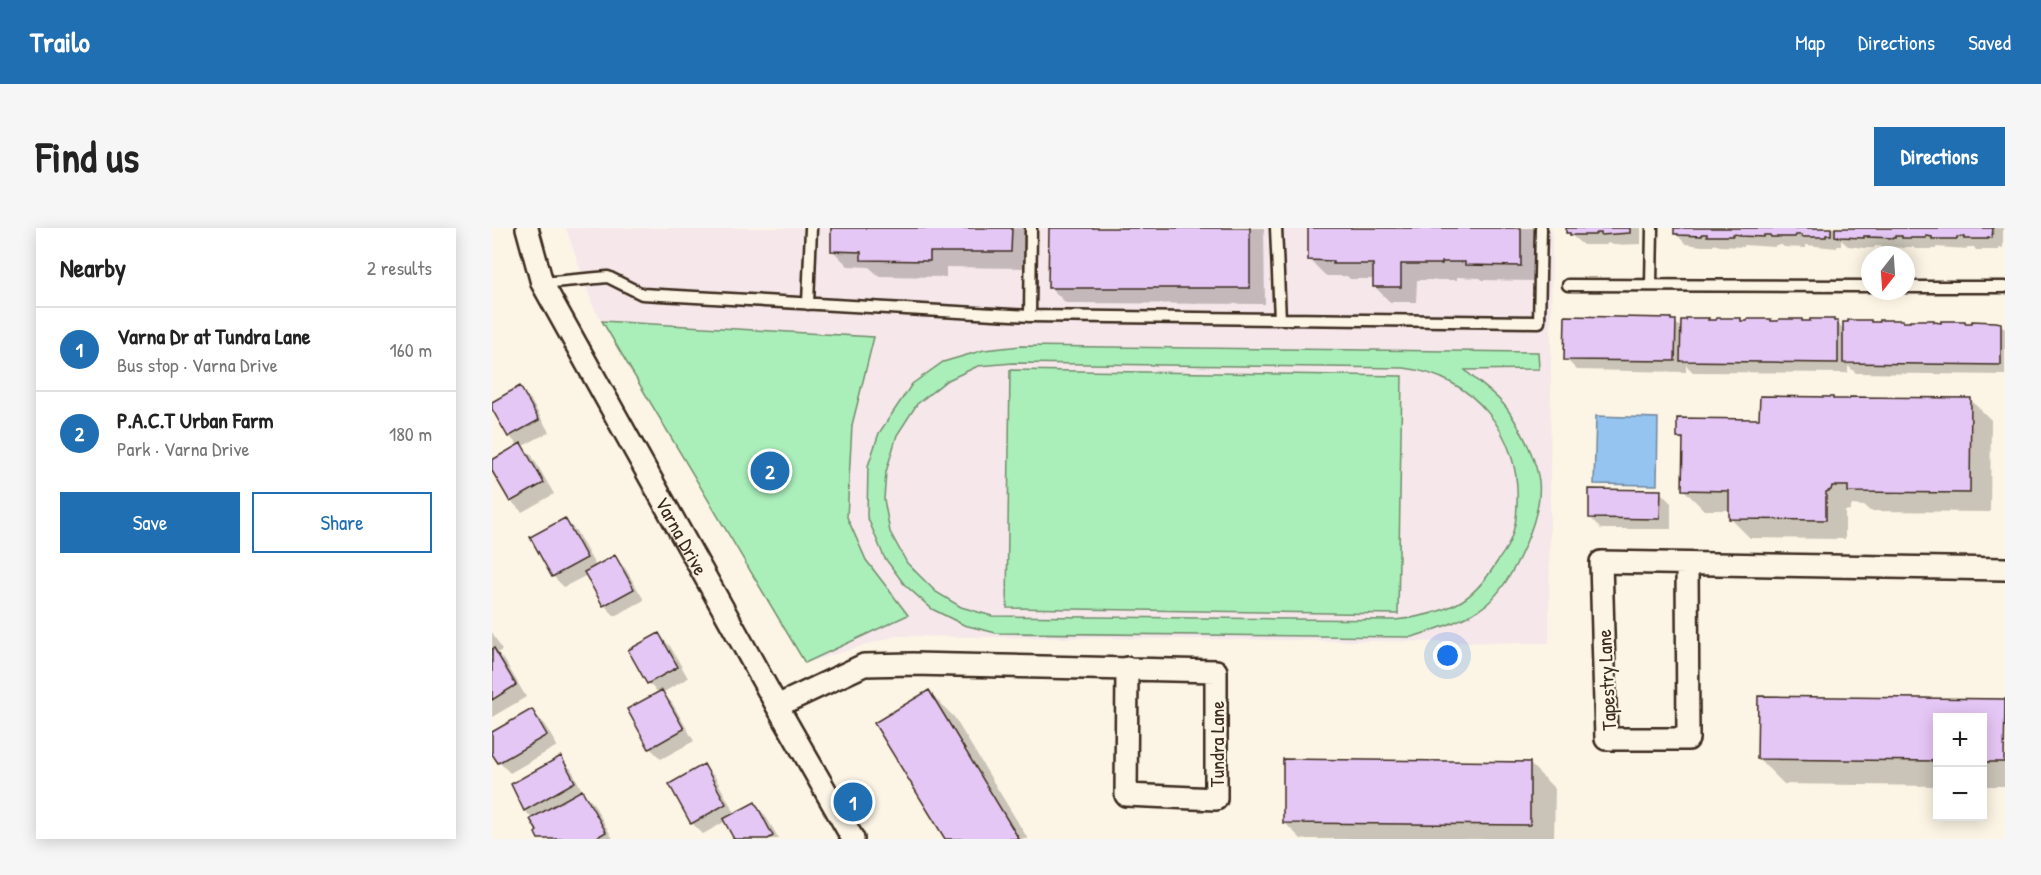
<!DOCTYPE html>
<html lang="en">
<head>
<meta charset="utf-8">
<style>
	body { margin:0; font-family:"Patrick Hand",sans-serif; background:#f6f6f6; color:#222 }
	.controls { position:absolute; right:18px; bottom:18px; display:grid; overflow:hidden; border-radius:0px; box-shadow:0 3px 15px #0003 }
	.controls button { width:54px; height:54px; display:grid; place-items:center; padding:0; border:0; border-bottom:2px solid #e0e0e0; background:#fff; color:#222; font:30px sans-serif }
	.compass { position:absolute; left:1369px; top:18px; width:54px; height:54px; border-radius:50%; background:#fff; box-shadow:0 3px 15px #0003; rotate:197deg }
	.you { position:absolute; left:956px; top:428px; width:21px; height:21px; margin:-15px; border:4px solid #fff; border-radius:50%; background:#1a73e8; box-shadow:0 0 0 9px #1a73e833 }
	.badge { display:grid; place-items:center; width:39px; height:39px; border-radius:50%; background:#1f6fb2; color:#fff; font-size:20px; font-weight:700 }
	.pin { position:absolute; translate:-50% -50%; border:3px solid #fff; box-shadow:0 2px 6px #0006 }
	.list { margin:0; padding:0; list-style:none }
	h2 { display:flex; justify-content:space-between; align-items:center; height:78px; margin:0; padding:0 24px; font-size:26px }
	h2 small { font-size:20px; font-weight:400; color:#767676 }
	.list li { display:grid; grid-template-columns:39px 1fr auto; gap:18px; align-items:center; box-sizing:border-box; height:84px; padding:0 24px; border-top:2px solid #e0e0e0 }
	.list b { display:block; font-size:22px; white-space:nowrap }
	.list p { margin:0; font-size:20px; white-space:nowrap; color:#767676 }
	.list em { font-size:20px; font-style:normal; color:#767676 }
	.actions { display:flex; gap:12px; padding:18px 24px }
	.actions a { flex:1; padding:14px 0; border:2px solid #1f6fb2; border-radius:0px; text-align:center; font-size:21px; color:#1f6fb2 }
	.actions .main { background:#1f6fb2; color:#fff }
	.map { position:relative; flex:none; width:1513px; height:611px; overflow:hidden; border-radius:0px }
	header { display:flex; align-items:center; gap:36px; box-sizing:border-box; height:84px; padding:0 30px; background:#1f6fb2; color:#fff }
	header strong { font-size:28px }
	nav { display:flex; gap:33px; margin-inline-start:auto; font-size:21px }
	.intro { display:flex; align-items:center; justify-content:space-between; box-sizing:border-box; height:144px; padding:0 36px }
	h1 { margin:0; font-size:42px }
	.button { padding:15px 27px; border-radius:0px; background:#1f6fb2; color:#fff; font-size:21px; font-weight:700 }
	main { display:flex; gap:36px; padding:0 36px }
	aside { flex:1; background:#fff; border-radius:0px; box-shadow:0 3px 15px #0003 }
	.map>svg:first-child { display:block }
	.built { fill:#f5e7ea }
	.green { fill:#aaefba; stroke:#728c6c; stroke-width:1.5; fill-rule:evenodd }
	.water { fill:#94c4ef; stroke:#70869b; stroke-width:1.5 }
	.shadow { fill:#0003 }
	.building { fill:#e5c7f5; stroke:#3b2a1e; stroke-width:1.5 }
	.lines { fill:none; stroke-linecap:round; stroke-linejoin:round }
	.lane-casing { stroke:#3b2a1e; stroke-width:15 }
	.street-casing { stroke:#3b2a1e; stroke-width:26 }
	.lane { stroke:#fcf5e5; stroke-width:10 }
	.street { stroke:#fcf5e5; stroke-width:21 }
	.labels { text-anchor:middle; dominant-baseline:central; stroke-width:4.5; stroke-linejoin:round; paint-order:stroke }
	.street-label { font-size:20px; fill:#3b2a1e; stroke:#fcf5e5 }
</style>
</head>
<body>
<header>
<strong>Trailo</strong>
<nav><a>Map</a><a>Directions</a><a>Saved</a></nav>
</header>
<div class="intro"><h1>Find us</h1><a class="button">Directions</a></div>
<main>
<aside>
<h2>Nearby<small>2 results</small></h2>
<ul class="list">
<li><span class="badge">1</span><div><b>Varna Dr at Tundra Lane</b><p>Bus stop · Varna Drive</p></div><em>160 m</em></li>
<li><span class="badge">2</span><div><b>P.A.C.T Urban Farm</b><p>Park · Varna Drive</p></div><em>180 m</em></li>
</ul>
<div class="actions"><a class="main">Save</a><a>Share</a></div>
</aside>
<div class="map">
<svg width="1513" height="611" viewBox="0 0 1513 611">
	<rect width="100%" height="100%" fill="#fcf5e5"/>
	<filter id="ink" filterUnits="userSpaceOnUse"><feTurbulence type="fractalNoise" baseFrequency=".0167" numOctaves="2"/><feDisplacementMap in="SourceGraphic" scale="12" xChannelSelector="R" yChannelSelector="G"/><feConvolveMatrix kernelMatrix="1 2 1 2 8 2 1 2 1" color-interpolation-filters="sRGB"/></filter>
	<g filter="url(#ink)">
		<!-- built -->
		<path class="built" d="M74 0H1060L1057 415 404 408 313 435 101 78Z"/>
		<!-- green -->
		<path class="green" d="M110 93 382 109 360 197 355 289 374 332 416 387 313 435Z
			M529 118 1046 124 1047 141 973 142C986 155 1006 167 1016 182 1030 203 1043 227 1047 253 1051 288 1021 353 995 376 977 391 942 402 920 409L504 405 472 397 440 381 412 356 392 329 375 288 376 238 387 205 420 156 451 134 492 122ZM521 135 912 140C981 148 1029 206 1025 275 1025 288 1022 304 1017 315 1014 322 1009 328 1005 334 995 350 981 368 964 376 944 386 924 390 903 392L500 388 469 379 444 364 415 335 398 304 392 271 394 244 405 207 425 176 454 153 486 138Z
			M518 142 910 148 906 386 515 380Z"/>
		<!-- water -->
		<path class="water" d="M1104 188 1166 190 1165 257 1102 256Z"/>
		<!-- shadow -->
		<path class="shadow" d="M340 0H535V40L454 39V49L387 48 377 39 356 38 340 22Z
			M558 0H772L773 76 574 75 558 59Z
			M818 0H1045L1044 53 991 52 988 50 965 49V52H925L924 74H898L882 58V51H858L855 48H834L818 32Z
			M1075 0H1149V16L1122 17 1116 15 1114 17H1091L1075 4Z
			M1183 0H1511V20L1507 19V22H1484L1482 19H1475V21L1444 19V21H1423L1421 19H1414L1413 20 1383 18 1382 20H1372L1356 18 1349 12V18H1345V20L1314 17V20L1292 19 1290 17H1283V19L1252 17V19L1228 18 1221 16V18H1210L1194 16 1183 5Z
			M1178 91 1190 100 1248 92 1250 94 1310 92 1312 95H1346L1352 102 1413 96 1508 97 1513 101V147L1364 145 1356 138V145L1201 144 1194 137V144L1085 142 1074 131Z
			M27 160 38 171 57 204 31 218 40 228 62 266 30 284 19 273 0 240V234L27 218 17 208 0 176Z
			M1342 172H1479L1499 192 1498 284 1378 283 1372 278 1360 277 1358 282 1353 283V311L1258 310 1238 290V282H1212L1192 262V215L1187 209 1269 192Z
			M1168 264 1179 275V301H1109L1098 289Z
			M73 292 84 303 104 339 122 329 133 340 152 372 123 388 112 377 95 347 72 359 61 348Z
			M0 404 10 422 5 425 13 433 34 469 0 489Z
			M167 407 178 418 196 450 170 465 180 475 202 513 169 531 158 520 167 465 156 455 138 423Z
			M437 464 462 489 536 611H455L384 495Z
			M1512 472 1513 558H1490V490H1446V558L1292 556 1267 531Z
			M40 483 51 494 65 518 18 545 7 534 0 523V506Z
			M68 530 79 541 92 566 101 575 121 611H48L45 605 47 604 41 591 33 583 21 557Z
			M1038 536 1063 561 1062 611H809L792 594Z
			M212 538 223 549 243 586 262 576 273 587 287 611H244L234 593 211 606 200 595Z"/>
		<!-- building -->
		<path class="building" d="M339 0H520L519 24H438V33L369 32V24L339 23Z
			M557 0H758V60H556Z
			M816 0H1029V38L973 37V34H950V36H909V59H881V36H841V33L816 32Z
			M1074 0H1138V5L1109 7V5H1105L1103 7H1078V5H1074Z
			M1182 0H1339V7H1334V9H1310V7H1304L1303 9H1279L1278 7H1272V9L1248 8V7L1241 6V8H1215V6H1210V8L1186 7V6H1182Z
			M1343 0H1501L1500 10 1496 9V11H1472V9H1465V11H1440V9L1434 8V10H1410V8H1403V10L1376 9 1377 8H1372V10L1347 9 1343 8Z
			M1073 88 1179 90V92H1184L1183 133 1072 132Z
			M1194 90H1217L1216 92H1224L1225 90H1249V93H1255V91H1279V93H1286L1287 91H1310V93H1318V91H1342V93H1346V135L1188 133 1189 92H1194Z
			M1356 92H1379V94H1387V92H1411V94H1418V92H1442V94L1449 95V93H1473V95H1480V93L1504 94 1509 95V137L1351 135V94H1356Z
			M28 158 47 192 16 209 0 181V174Z
			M1268 168 1341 169V171H1357L1358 169 1479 170 1478 265 1356 264V258H1340L1339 262 1334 264V292L1237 291V263L1190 262 1191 210H1185V190L1267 191Z
			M29 215 52 255 18 274 0 243V232Z
			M1097 261 1169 262 1168 291 1097 290Z
			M73 290 95 330 60 349 38 309Z
			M123 327 142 361 111 378 92 344Z
			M167 405 186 439 155 456 136 422Z
			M2 420 24 457 0 472V421Z
			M170 462 192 501 157 521 135 481Z
			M437 462 527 611H453L382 495Z
			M1266 468 1513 471 1512 534H1490V490H1446V533L1265 531Z
			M40 481 55 507 6 535 0 526V504Z
			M69 528 83 554 32 583 19 556Z
			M791 531 1038 534V597L791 595Z
			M212 536 234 576 199 596 177 556Z
			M90 562 114 604 102 611H46L43 605 45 603 38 591Z
			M263 574 281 608 276 611H242L231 591Z"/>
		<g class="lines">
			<defs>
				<path id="lane" d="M784 0 788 91
					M50 55 116 49 150 66 538 88 1047 94 1049 0
					M1076 57 1378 58
					M1159 57 1160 0
					M1414 59H1513
					M316 76 319 0
					M538 88 539 0"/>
				<g id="street">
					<path id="s1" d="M35 0 50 55 285 478 361 611"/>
					<path d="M1195 336 1196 511H1114L1109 334 1513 341"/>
					<path d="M285 478 372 437 421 436 724 443V571L634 567 635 440"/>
				</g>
			</defs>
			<!-- lane casing -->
			<use href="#lane" class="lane-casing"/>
			<!-- street casing -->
			<use href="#street" class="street-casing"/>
			<!-- lane -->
			<use href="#lane" class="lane"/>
			<!-- street -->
			<use href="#street" class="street"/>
		</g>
	</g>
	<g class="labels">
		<!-- street labels -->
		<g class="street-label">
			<text stroke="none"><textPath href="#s1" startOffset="346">Varna Drive</textPath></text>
			<text transform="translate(1114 452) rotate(-93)">Tapestry Lane</text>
			<text transform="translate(724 516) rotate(-90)">Tundra Lane</text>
		</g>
	</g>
</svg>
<div class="controls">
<button>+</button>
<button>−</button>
</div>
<svg class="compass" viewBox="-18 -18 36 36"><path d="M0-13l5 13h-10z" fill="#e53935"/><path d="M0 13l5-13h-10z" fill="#767676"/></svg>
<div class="you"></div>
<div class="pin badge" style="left:361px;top:574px">1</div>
<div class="pin badge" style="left:278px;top:243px">2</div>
</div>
</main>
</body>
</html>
